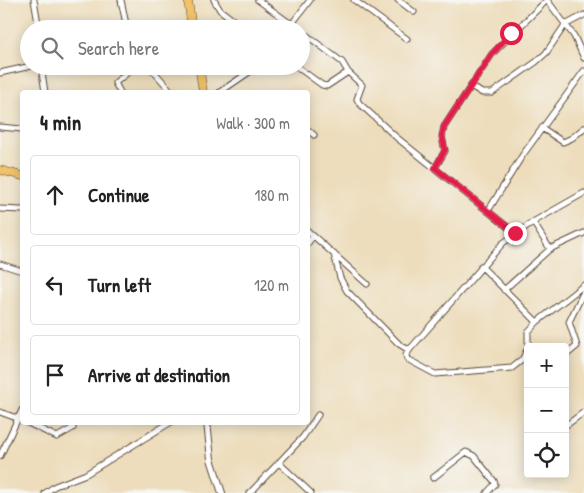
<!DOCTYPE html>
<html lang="en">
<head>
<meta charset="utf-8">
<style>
	body { margin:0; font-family:"Patrick Hand",sans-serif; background:#f6f6f6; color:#222 }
	.controls { position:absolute; right:15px; bottom:15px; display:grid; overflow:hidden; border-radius:5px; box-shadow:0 2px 12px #0003 }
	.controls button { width:45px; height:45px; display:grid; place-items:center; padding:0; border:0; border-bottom:1px solid #e0e0e0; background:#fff; color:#222; font:25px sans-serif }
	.stop { position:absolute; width:15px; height:15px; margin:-11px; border:4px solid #e11d48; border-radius:50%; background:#fff }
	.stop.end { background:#e11d48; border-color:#fff; box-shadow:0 1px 5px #0008 }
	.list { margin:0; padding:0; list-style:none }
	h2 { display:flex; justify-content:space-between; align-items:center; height:65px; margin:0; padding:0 20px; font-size:21px }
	h2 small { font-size:16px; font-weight:400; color:#767676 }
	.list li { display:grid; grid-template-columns:32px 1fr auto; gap:15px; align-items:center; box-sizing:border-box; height:80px; margin:0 10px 10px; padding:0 10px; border:1px solid #e0e0e0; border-radius:5px }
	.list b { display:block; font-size:19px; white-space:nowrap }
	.list em { font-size:16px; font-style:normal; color:#767676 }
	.icon { flex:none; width:28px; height:28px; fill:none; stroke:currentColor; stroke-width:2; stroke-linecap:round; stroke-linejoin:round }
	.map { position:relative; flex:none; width:584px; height:493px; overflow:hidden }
	.search { position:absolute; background:#fff; box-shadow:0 2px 12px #0003; left:20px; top:20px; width:290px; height:55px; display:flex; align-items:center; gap:12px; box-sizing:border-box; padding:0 18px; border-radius:28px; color:#767676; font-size:19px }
	.panel { position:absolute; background:#fff; box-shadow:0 2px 12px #0003; left:20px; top:90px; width:290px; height:335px; border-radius:5px }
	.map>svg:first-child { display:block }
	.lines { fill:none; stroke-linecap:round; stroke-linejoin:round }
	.minor-casing { stroke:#564536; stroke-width:7 }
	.tertiary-casing { stroke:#564536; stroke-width:8 }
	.trunk-casing { stroke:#564536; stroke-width:9 }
	.minor { stroke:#fff; stroke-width:5 }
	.tertiary { stroke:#fff; stroke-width:6 }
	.trunk { stroke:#f2c26a; stroke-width:8 }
	.route { stroke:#e11d48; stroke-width:6 }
</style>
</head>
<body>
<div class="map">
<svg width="584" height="493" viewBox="0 0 584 493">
	<rect width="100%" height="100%" fill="#f6f6f2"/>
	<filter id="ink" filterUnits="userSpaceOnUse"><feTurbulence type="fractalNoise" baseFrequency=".02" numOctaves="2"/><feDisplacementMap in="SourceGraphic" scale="10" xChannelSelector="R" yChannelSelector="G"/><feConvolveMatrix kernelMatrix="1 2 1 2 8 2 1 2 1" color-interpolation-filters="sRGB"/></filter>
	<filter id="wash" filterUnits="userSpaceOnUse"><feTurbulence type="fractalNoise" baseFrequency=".0096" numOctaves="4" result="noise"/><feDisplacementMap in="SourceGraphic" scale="20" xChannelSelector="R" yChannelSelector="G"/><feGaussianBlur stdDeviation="1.12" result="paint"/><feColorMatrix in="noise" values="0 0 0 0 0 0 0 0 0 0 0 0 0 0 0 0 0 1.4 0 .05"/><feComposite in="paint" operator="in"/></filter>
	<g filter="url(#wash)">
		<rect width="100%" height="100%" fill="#edddbc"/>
	</g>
	<g filter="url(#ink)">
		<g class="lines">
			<defs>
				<path id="minor" d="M34 0 39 29
					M121 0 127 29
					M214 0 220 10 245 29
					M258 0 298 29
					M354 0 407 39
					M398 0 414 12
					M547 0 574 36 584 58
					M288 29 310 0
					M301 31 342 62 348 72
					M41 66 45 92
					M149 66 172 92
					M296 66 322 85 327 86 348 72 362 85 357 99 359 103 396 137 515 233
					M0 73 31 66
					M471 86 482 93H492L536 62 546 53 565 25 584 15
					M120 92 115 83 135 66
					M220 92 258 66
					M0 127 22 129
					M542 128 563 142 572 138 584 128
					M308 130 314 135
					M435 168 445 151 442 137 444 127 492 54 547 0
					M0 209 22 210
					M488 211 522 156 584 71
					M533 222 550 249 584 233
					M308 231 367 284
					M308 243 313 236
					M334 254 340 278 347 291 399 344 407 349 411 348 503 243 533 222 584 193
					M0 264 22 271
					M481 266 537 322 584 285
					M504 290 550 249
					M411 348 406 355 407 359 435 374 512 368 522 360 528 348V332L537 322
					M565 356 577 346 569 322 584 291
					M0 412 22 420
					M26 422 57 437 73 428
					M568 424 584 412
					M0 456 22 410
					M279 463 311 493
					M433 478 466 452 474 456 494 481 495 484 487 493
					M45 493 55 486 86 474 171 422
					M250 493 303 437 318 415"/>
				<path id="tertiary" d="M207 422 211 459 222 493"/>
				<path id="trunk" d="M188 0 192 29
					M199 66 203 92
					M0 170 22 176"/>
			</defs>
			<!-- minor casing -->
			<use href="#minor" class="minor-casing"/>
			<!-- tertiary casing -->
			<use href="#tertiary" class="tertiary-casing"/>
			<!-- trunk casing -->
			<use href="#trunk" class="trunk-casing"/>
			<!-- minor -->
			<use href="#minor" class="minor"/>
			<!-- tertiary -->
			<use href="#tertiary" class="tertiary"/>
			<!-- trunk -->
			<use href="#trunk" class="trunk"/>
		</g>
	</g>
	<g class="lines" filter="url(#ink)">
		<!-- route -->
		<path class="route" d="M511 33 492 54 444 127 442 136 445 150 435 168 515 233"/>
	</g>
</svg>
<div class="controls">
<button>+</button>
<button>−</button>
<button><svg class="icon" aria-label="locate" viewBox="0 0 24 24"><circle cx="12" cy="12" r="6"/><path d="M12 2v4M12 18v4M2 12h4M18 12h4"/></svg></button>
</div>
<div class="stop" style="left:511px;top:33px"></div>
<div class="stop end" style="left:515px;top:233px"></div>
<div class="search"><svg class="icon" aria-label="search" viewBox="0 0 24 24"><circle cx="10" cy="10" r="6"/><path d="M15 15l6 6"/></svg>Search here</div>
<section class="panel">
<h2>4 min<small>Walk · 300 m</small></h2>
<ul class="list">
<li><svg class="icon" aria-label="ahead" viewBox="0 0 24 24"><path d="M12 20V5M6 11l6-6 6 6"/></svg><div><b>Continue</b></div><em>180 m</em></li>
<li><svg class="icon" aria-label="left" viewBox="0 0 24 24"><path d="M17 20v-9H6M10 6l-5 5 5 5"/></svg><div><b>Turn left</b></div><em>120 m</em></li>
<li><svg class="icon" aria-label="arrive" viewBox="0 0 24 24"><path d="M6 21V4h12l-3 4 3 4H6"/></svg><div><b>Arrive at destination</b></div></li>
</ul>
</section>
</div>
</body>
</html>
